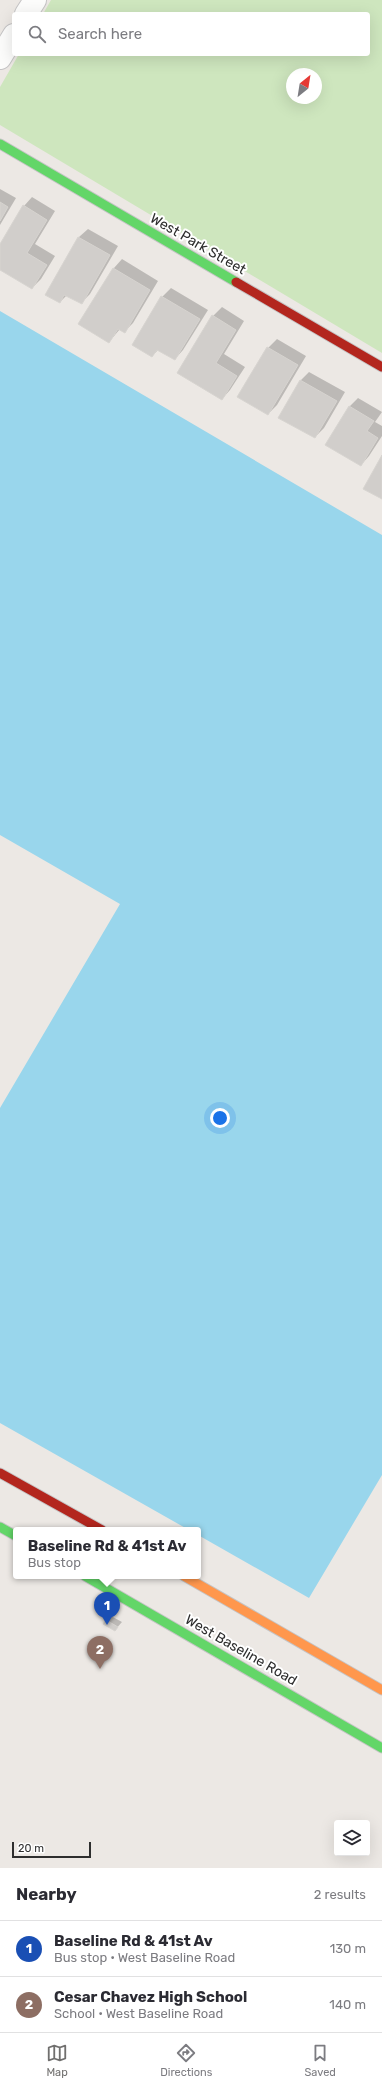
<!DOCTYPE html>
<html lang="en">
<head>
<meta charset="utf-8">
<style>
	body { margin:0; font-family:Rubik,sans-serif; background:#f7f7f7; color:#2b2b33 }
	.controls { position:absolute; right:12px; bottom:12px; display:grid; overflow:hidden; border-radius:4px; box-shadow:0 4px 16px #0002 }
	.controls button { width:36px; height:36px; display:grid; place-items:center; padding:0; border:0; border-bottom:1px solid #e1e1e2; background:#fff; color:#2b2b33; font:20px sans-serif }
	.compass { position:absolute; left:286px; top:68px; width:36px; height:36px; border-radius:50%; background:#fff; box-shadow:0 4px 16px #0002; rotate:30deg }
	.scale { position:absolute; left:12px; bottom:10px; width:79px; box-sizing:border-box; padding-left:4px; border:2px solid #2e2e2e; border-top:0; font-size:11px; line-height:14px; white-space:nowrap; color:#2e2e2e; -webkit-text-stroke:3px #fff; paint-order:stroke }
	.you { position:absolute; left:220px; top:1118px; width:14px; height:14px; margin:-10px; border:3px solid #fff; border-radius:50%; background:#1a73e8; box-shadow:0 0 0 6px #1a73e833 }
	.badge { display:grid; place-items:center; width:26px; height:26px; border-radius:50%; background:#706f6e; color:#fff; font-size:13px; font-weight:700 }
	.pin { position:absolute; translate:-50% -33px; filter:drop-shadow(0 1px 2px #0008) }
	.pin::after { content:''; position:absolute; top:21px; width:14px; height:12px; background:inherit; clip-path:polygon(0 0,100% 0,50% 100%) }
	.popup { position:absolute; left:13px; top:1527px; width:188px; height:52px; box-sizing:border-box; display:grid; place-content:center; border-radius:4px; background:#fff; filter:drop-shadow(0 1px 3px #0005); font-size:13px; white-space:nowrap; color:#7c7c81 }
	.popup b { font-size:15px; color:#2b2b33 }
	.popup::after { content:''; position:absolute; left:50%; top:100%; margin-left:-8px; border:8px solid transparent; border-top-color:#fff }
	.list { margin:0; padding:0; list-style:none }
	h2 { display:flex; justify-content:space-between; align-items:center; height:52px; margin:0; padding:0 16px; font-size:17px }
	h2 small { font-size:13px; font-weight:400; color:#7c7c81 }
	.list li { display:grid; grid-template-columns:26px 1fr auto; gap:12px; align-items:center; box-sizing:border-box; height:56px; padding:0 16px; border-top:1px solid #e1e1e2 }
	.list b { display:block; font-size:15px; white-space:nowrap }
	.list p { margin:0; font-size:13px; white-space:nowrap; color:#7c7c81 }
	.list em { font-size:13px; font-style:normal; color:#7c7c81 }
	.icon { flex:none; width:22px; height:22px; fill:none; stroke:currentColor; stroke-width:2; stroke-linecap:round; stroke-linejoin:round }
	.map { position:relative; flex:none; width:382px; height:1868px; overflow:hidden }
	.search { position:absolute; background:#fff; box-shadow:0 4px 16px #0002; left:12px; right:12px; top:12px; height:44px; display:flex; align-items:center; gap:10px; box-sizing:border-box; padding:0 14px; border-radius:4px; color:#7c7c81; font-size:15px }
	.sheet { height:164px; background:#fff }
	nav { display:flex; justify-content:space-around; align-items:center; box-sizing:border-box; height:56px; border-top:1px solid #e1e1e2; background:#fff; font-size:11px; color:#7c7c81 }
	nav a { display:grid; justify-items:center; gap:2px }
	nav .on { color:#706f6e }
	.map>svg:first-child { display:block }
	.green { fill:#cee6be; fill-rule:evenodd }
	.water { fill:#99d6ec }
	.shadow { fill:#0003 }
	.building { fill:#d1cecb; stroke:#d7d4d0 }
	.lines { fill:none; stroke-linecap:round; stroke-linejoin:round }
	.street-casing { stroke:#c5c4c5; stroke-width:24 }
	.fast-casing { stroke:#c5c4c5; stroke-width:11 }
	.slow-casing { stroke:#c5c4c5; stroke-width:11 }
	.jam-casing { stroke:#c5c4c5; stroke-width:11 }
	.street { stroke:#fcfcfb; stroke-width:22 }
	.fast { stroke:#63d668; stroke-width:9 }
	.slow { stroke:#ff974d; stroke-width:9 }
	.jam { stroke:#b3261e; stroke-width:9 }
	.labels { text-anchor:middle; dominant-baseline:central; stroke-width:4; stroke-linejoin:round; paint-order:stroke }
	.street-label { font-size:14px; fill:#2e2e2e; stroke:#fff }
</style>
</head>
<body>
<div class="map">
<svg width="382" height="1868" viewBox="0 0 382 1868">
	<rect width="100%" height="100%" fill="#ece8e4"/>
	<!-- green -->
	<path class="green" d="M51 0H382V353L0 125V87L19 54H368V14H43ZM292 74H316V98H292Z"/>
	<!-- water -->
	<path class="water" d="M0 311 382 535V1475L309 1598 198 1535V1530H189L0 1423V1108L120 904 0 835Z"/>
	<!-- shadow -->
	<path class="shadow" d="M0 189 16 198 0 225Z
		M32 197 55 211 35 244 55 256 41 279 32 288 0 269V246L24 206Z
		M88 229 118 246 90 294 81 303 67 295 60 302 47 295 79 237Z
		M122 259 158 281 133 323 124 332 120 329 109 342 79 324 114 268Z
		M171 288 208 310 183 350 175 359 158 350 152 356 162 297Z
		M222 307 244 321 224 354 245 367 230 390 222 399 179 373 213 316Z
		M277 339 306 356 277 405 268 414V348Z
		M309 372 345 392 324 428 315 437 300 381Z
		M358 398 382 412 375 422 382 426V436L369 456 361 465 349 407Z
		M111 1616 122 1622 115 1630 104 1623Z"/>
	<!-- building -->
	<path class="building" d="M0 202 8 207 0 221Z
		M23 205 47 220 27 253 47 265 32 289 0 270V244Z
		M78 237 110 255 82 304 64 295 60 303 45 295Z
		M113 268 150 290 125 333 118 329 109 343 78 324Z
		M161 296 200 319 175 360 157 350 152 357 132 345Z
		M212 315 236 330 216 363 237 376 222 400 177 373Z
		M267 347 298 365 268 415 237 397Z
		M300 380 337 401 315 438 278 418Z
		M349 406 374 421 367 431 378 438 361 466 325 445Z
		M382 455V499L363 489Z
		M106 1620 118 1627 115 1631 103 1624Z"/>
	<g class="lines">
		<defs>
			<path id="street" d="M26 14 35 0
				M0 58 14 35"/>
			<path id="fast" d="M0 144 236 282
				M0 1527 16 1536
				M85 1576 382 1748"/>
			<path id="slow" d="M184 1576 382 1690"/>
			<path id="jam" d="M236 282 382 367
				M0 1473 102 1530"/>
		</defs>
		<!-- street casing -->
		<use href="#street" class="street-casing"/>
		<!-- fast casing -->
		<use href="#fast" class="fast-casing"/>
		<!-- slow casing -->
		<use href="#slow" class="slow-casing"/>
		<!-- jam casing -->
		<use href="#jam" class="jam-casing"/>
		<!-- street -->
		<use href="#street" class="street"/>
		<!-- fast -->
		<use href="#fast" class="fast"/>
		<!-- slow -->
		<use href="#slow" class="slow"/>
		<!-- jam -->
		<use href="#jam" class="jam"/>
	</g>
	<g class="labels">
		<!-- street labels -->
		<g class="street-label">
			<text transform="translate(198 244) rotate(30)">West Park Street</text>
			<text transform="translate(241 1650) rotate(30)">West Baseline Road</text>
		</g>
	</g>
</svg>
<div class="controls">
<button><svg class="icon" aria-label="layers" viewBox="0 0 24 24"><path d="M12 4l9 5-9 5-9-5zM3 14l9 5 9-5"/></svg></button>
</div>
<svg class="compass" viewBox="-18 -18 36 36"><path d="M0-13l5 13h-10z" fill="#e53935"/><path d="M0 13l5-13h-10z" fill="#7c7c81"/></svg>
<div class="scale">20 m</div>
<div class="you"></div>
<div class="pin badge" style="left:107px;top:1625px;background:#1a4fb4">1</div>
<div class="popup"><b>Baseline Rd &amp; 41st Av</b>Bus stop</div>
<div class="pin badge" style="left:100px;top:1669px;background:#8d6e63">2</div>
<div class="search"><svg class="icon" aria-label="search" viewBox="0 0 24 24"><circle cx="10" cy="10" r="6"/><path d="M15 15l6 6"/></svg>Search here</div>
</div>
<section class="sheet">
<h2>Nearby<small>2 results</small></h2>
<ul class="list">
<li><span class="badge" style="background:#1a4fb4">1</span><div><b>Baseline Rd &amp; 41st Av</b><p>Bus stop · West Baseline Road</p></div><em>130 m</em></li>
<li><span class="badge" style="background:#8d6e63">2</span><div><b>Cesar Chavez High School</b><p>School · West Baseline Road</p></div><em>140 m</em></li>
</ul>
</section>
<nav>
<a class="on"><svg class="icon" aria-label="map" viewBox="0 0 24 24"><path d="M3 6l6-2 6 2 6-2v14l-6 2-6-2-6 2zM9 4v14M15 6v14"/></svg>Map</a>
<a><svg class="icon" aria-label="directions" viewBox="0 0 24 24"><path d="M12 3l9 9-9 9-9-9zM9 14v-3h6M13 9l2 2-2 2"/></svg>Directions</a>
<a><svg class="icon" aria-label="saved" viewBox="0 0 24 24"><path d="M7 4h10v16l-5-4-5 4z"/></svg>Saved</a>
</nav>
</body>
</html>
